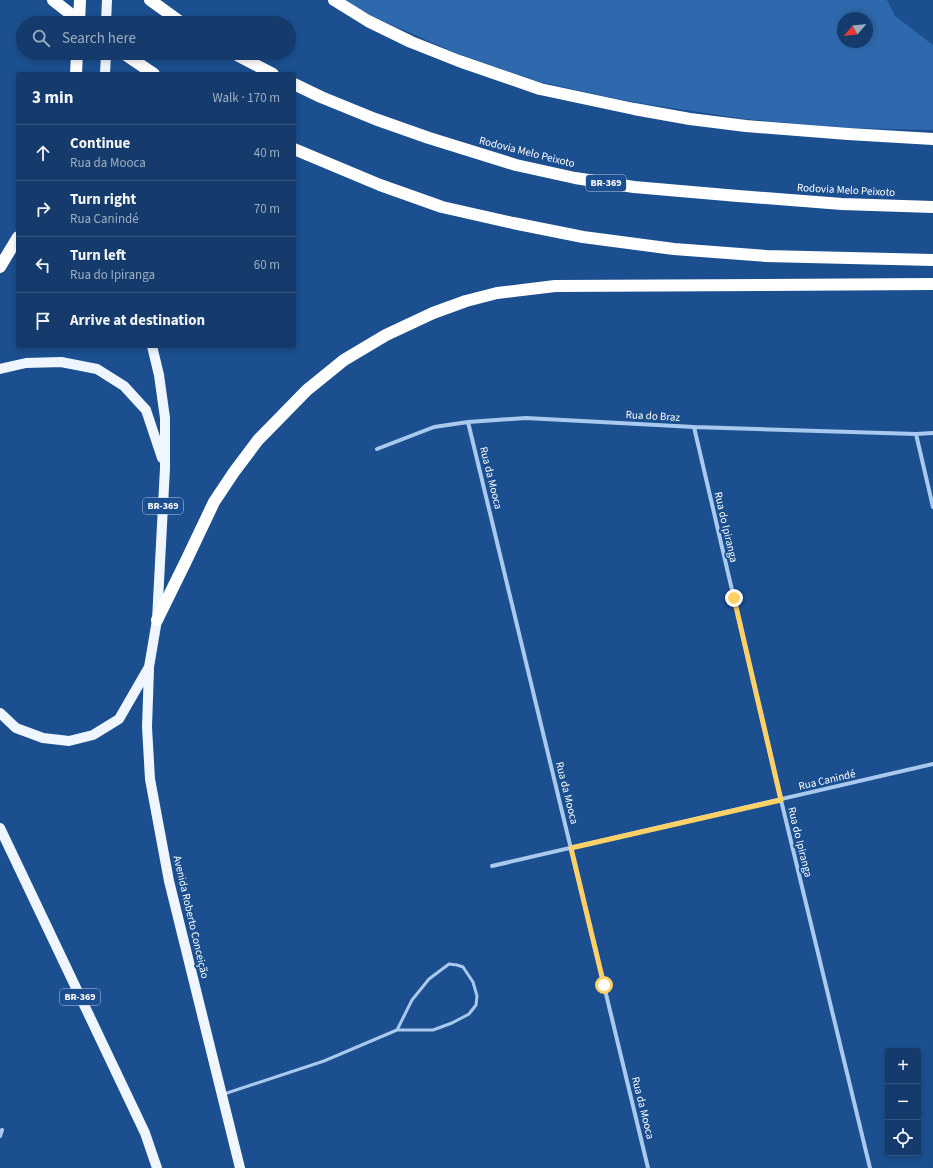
<!DOCTYPE html>
<html lang="en">
<head>
<meta charset="utf-8">
<style>
	body { margin:0; font-family:"Source Sans 3",sans-serif; background:#1d4271; color:#f1f3f6 }
	.controls { position:absolute; right:12px; bottom:12px; display:grid; overflow:hidden; border-radius:4px; box-shadow:0 2px 6px #0003 }
	.controls button { width:36px; height:36px; display:grid; place-items:center; padding:0; border:0; border-bottom:1px solid #33557e; background:#143b6b; color:#f1f3f6; font:20px sans-serif }
	.compass { position:absolute; left:837px; top:12px; width:36px; height:36px; border-radius:50%; background:#143b6b; box-shadow:0 2px 6px #0003; rotate:242deg }
	.stop { position:absolute; width:12px; height:12px; margin:-9px; border:3px solid #ffd166; border-radius:50%; background:#fff }
	.stop.end { background:#ffd166; border-color:#fff; box-shadow:0 1px 4px #0008 }
	.list { margin:0; padding:0; list-style:none }
	h2 { display:flex; justify-content:space-between; align-items:center; height:52px; margin:0; padding:0 16px; font-size:17px }
	h2 small { font-size:13px; font-weight:400; color:#9dadc1 }
	.list li { display:grid; grid-template-columns:26px 1fr auto; gap:12px; align-items:center; box-sizing:border-box; height:56px; padding:0 16px; border-top:1px solid #33557e }
	.list b { display:block; font-size:15px; white-space:nowrap }
	.list p { margin:0; font-size:13px; white-space:nowrap; color:#9dadc1 }
	.list em { font-size:13px; font-style:normal; color:#9dadc1 }
	.icon { flex:none; width:22px; height:22px; fill:none; stroke:currentColor; stroke-width:2; stroke-linecap:round; stroke-linejoin:round }
	.map { position:relative; flex:none; width:933px; height:1168px; overflow:hidden }
	.search { position:absolute; background:#143b6b; box-shadow:0 2px 6px #0003; left:16px; top:16px; width:280px; height:44px; display:flex; align-items:center; gap:10px; box-sizing:border-box; padding:0 14px; border-radius:22px; color:#9dadc1; font-size:15px }
	.panel { position:absolute; background:#143b6b; box-shadow:0 2px 6px #0003; left:16px; top:72px; width:280px; height:276px; border-radius:4px }
	.map>svg:first-child { display:block }
	.green { fill:#2e69ad; fill-rule:evenodd }
	.lines { fill:none; stroke-linecap:round; stroke-linejoin:round }
	.lane { stroke:#a9c9ee; stroke-width:3 }
	.street { stroke:#a9c9ee; stroke-width:4 }
	.primary { stroke:#f0f6ff; stroke-width:10 }
	.highway { stroke:#fff; stroke-width:12 }
	.route { stroke:#ffd166; stroke-width:5 }
	.labels { text-anchor:middle; dominant-baseline:central; stroke-width:4; stroke-linejoin:round; paint-order:stroke }
	.shield { fill:#1b4f8f; stroke:#bbcadd; stroke-width:1 }
	.shield-label { font-size:10px; font-weight:bold; fill:#fff }
	.street-label { font-size:11px; fill:#fff; stroke:#1b4f8f }
</style>
</head>
<body>
<div class="map">
<svg width="933" height="1168" viewBox="0 0 933 1168">
	<rect width="100%" height="100%" fill="#1b4f8f"/>
	<!-- green -->
	<path class="green" d="M346 0H887L895 16 933 45V130L847 128 746 119 632 102 540 82 456 53 365 13ZM843 18H867V42H843Z"/>
	<g class="lines">
		<!-- lane -->
		<path class="lane" d="M224 1094 324 1061 397 1030H433L452 1023 469 1014 476 1005 477 996 473 982 463 967 457 965 449 964 429 979 412 1000 397 1030"/>
		<!-- street -->
		<path class="street" d="M468 422 648 1168
			M694 427 781 800 870 1168
			M916 434 933 507
			M377 449 434 427 468 422 526 418 694 427 916 434 933 433
			M492 866 933 764
			M0 1136 2 1130"/>
		<!-- primary -->
		<path class="primary" d="M106 23 107 0
			M105 74 106 53
			M0 369 26 363 61 362 97 369 124 386 146 410 162 458
			M149 669 147 727 150 779 169 881 240 1168
			M0 713 16 728 43 738 69 741 93 735 119 719 149 667 157 620 165 468V418L159 375 152 346
			M0 828 145 1133 157 1168"/>
		<!-- highway -->
		<path class="highway" d="M53 0 82 23
			M150 0 182 23
			M334 0 368 21 411 42 459 61 540 89 634 109 690 119 746 126 848 134 933 139
			M79 23 80 0
			M123 53 154 74
			M233 53 273 74
			M76 74 77 53
			M294 84 321 97 375 119 429 138 516 165 575 178 634 187 738 196 842 204 933 207
			M294 149 380 185 442 207 513 223 583 237 674 249 766 256 933 260
			M0 267 18 237
			M157 620 186 561 214 502 234 472 258 440 307 390 344 360 386 335 433 313 466 301 497 293 555 286 933 284"/>
	</g>
	<g class="lines">
		<!-- route -->
		<path class="route" d="M604 985 571 848 781 800 734 598"/>
	</g>
	<g class="labels">
		<!-- shield labels -->
		<g class="shield">
			<rect x="586" y="175" width="40" height="16" rx="3"/>
			<rect x="143" y="498" width="40" height="16" rx="3"/>
			<rect x="60" y="989" width="40" height="16" rx="3"/>
		</g>
		<g class="shield-label">
			<text x="606" y="183">BR-369</text>
			<text x="163" y="506">BR-369</text>
			<text x="80" y="997">BR-369</text>
		</g>
		<!-- street labels -->
		<g class="street-label">
			<text transform="translate(527 152) rotate(14)">Rodovia Melo Peixoto</text>
			<text transform="translate(846 190) rotate(3)">Rodovia Melo Peixoto</text>
			<text transform="translate(653 416) rotate(3)">Rua do Braz</text>
			<text transform="translate(491 478) rotate(76)">Rua da Mooca</text>
			<text transform="translate(726 527) rotate(77)">Rua do Ipiranga</text>
			<text transform="translate(827 780) rotate(-13)">Rua Canindé</text>
			<text transform="translate(567 793) rotate(76)">Rua da Mooca</text>
			<text transform="translate(800 842) rotate(76)">Rua do Ipiranga</text>
			<text transform="translate(191 917) rotate(77)">Avenida Roberto Conceição</text>
			<text transform="translate(643 1108) rotate(76)">Rua da Mooca</text>
		</g>
	</g>
</svg>
<div class="controls">
<button>+</button>
<button>−</button>
<button><svg class="icon" aria-label="locate" viewBox="0 0 24 24"><circle cx="12" cy="12" r="6"/><path d="M12 2v4M12 18v4M2 12h4M18 12h4"/></svg></button>
</div>
<svg class="compass" viewBox="-18 -18 36 36"><path d="M0-13l5 13h-10z" fill="#e53935"/><path d="M0 13l5-13h-10z" fill="#9dadc1"/></svg>
<div class="stop" style="left:604px;top:985px"></div>
<div class="stop end" style="left:734px;top:598px"></div>
<div class="search"><svg class="icon" aria-label="search" viewBox="0 0 24 24"><circle cx="10" cy="10" r="6"/><path d="M15 15l6 6"/></svg>Search here</div>
<section class="panel">
<h2>3 min<small>Walk · 170 m</small></h2>
<ul class="list">
<li><svg class="icon" aria-label="ahead" viewBox="0 0 24 24"><path d="M12 20V5M6 11l6-6 6 6"/></svg><div><b>Continue</b><p>Rua da Mooca</p></div><em>40 m</em></li>
<li><svg class="icon" aria-label="right" viewBox="0 0 24 24"><path d="M7 20v-9h11M14 6l5 5-5 5"/></svg><div><b>Turn right</b><p>Rua Canindé</p></div><em>70 m</em></li>
<li><svg class="icon" aria-label="left" viewBox="0 0 24 24"><path d="M17 20v-9H6M10 6l-5 5 5 5"/></svg><div><b>Turn left</b><p>Rua do Ipiranga</p></div><em>60 m</em></li>
<li><svg class="icon" aria-label="arrive" viewBox="0 0 24 24"><path d="M6 21V4h12l-3 4 3 4H6"/></svg><div><b>Arrive at destination</b></div></li>
</ul>
</section>
</div>
</body>
</html>
